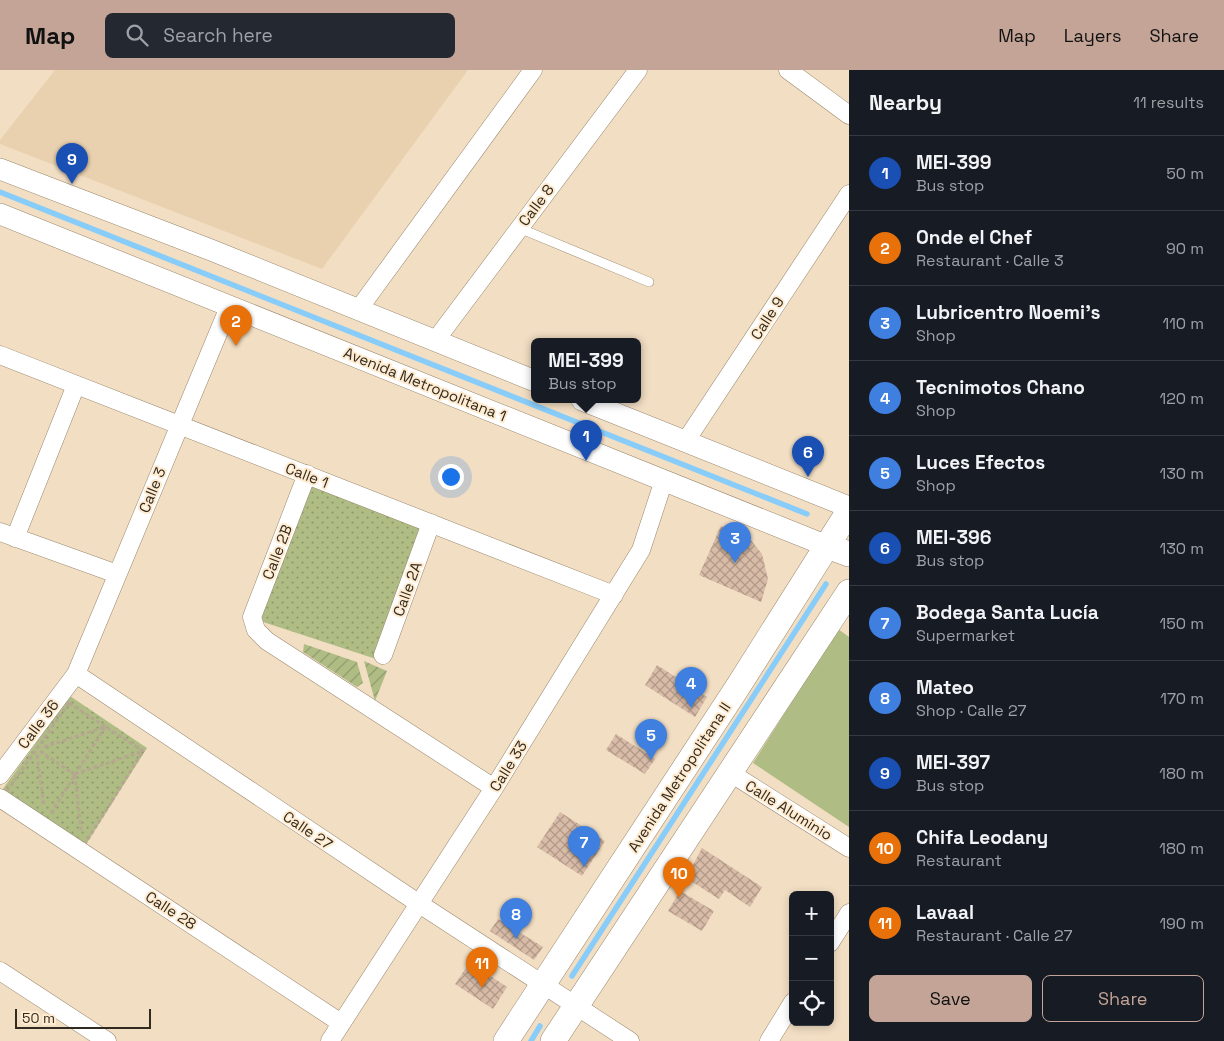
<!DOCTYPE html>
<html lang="en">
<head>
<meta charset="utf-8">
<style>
	body { margin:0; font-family:"Space Grotesk",sans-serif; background:#242831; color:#f1f3f6 }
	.controls { position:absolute; right:15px; bottom:15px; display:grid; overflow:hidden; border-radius:8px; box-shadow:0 2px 8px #0003 }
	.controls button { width:45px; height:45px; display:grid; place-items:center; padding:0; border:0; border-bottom:1px solid #363941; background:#171b24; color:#f1f3f6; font:25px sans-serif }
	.scale { position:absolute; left:15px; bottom:12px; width:136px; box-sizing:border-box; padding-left:5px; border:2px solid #312a1f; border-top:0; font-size:14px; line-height:18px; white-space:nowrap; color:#312a1f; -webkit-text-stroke:4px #ffebd0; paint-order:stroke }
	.you { position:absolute; left:450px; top:406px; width:18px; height:18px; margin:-12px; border:4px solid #fff; border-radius:50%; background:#1a73e8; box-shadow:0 0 0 8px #1a73e833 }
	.badge { display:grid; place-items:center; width:32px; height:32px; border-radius:50%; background:#c3a496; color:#fff; font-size:16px; font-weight:700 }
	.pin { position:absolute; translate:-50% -41px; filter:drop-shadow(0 1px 2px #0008) }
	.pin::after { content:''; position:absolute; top:26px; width:18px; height:15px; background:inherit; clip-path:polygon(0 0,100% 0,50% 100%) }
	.popup { position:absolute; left:531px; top:268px; width:110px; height:65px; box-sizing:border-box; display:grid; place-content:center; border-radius:8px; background:#171b24; filter:drop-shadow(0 1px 4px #0005); font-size:16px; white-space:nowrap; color:#9ea1a6 }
	.popup b { font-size:19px; color:#f1f3f6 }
	.popup::after { content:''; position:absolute; left:50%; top:100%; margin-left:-10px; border:10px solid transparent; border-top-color:#171b24 }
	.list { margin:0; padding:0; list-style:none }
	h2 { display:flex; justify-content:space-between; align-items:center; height:65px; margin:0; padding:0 20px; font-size:21px }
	h2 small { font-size:16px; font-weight:400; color:#9ea1a6 }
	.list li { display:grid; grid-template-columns:32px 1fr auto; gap:15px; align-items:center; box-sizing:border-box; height:75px; padding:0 20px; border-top:1px solid #363941 }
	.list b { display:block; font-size:19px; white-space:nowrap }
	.list p { margin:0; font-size:16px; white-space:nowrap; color:#9ea1a6 }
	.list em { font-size:16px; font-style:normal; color:#9ea1a6 }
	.actions { display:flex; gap:10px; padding:15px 20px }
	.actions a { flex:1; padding:11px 0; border:1px solid #c3a496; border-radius:8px; text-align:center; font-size:18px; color:#c3a496 }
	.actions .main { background:#c3a496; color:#111 }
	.icon { flex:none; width:28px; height:28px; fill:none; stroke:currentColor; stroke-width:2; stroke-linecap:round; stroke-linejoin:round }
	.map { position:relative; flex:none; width:849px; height:971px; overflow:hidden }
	header { display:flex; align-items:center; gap:30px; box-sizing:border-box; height:70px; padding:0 25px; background:#c3a496; color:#111 }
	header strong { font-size:24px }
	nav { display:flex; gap:28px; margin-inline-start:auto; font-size:18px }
	.search { width:350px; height:45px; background:#242831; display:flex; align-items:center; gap:12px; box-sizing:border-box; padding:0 18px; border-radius:8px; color:#9ea1a6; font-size:19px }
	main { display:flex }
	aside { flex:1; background:#171b24 }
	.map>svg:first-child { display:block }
	.built { fill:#e9d1af }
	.grass { fill:#afbd85 }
	.park { fill:url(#park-dots) }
	.garden { fill:url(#garden-furrows) }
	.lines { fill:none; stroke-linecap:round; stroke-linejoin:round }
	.stream { stroke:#88cdfa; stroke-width:5.5 }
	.building { fill:url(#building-cross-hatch) }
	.service-casing { stroke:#99886e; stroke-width:10 }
	.minor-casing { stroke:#99886e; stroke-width:19 }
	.tertiary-casing { stroke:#99886e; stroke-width:22 }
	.secondary-casing { stroke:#99886e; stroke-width:26 }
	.path { stroke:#b7a791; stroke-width:3; stroke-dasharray:4 2.5; stroke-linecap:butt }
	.service { stroke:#fff; stroke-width:9 }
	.minor { stroke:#fff; stroke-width:18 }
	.tertiary { stroke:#fff; stroke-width:21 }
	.secondary { stroke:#fff; stroke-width:25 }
	.labels { text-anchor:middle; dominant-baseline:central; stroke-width:4; stroke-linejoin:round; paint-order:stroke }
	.street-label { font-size:15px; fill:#312a1f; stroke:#ffebd0 }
</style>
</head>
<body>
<header>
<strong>Map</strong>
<div class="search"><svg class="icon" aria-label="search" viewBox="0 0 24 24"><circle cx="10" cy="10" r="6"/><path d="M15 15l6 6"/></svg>Search here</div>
<nav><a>Map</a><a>Layers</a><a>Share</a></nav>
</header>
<main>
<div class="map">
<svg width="849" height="971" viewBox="0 0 849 971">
	<defs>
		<pattern id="park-dots" width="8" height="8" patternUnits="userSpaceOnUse" patternTransform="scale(1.25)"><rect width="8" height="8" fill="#afbd85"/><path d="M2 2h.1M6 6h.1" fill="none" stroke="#8f9a6c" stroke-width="1.8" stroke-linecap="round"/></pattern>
		<pattern id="garden-furrows" width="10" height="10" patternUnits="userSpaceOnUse" patternTransform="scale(1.25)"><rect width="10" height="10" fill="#afbd85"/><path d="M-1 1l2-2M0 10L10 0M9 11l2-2" fill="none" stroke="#8f9a6c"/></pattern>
		<pattern id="building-cross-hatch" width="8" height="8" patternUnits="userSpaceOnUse" patternTransform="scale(1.25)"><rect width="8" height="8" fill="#d8bca8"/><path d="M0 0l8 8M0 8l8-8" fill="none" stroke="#b09988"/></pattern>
	</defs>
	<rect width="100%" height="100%" fill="#f2dec3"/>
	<!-- built -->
	<path class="built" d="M55 0H468L322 199 0 74V70Z"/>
	<!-- grass -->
	<path class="grass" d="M838 559 849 567V757L753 693Z"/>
	<!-- park -->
	<path class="park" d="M308 414 425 458 376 589 257 550Z
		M70 626 147 678 83 779 0 723Z"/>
	<!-- garden -->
	<path class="garden" d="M304 574 357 592 363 613 357 617 303 582Z
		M364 591 387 601 375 631Z"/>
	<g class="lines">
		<!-- stream -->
		<path class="stream" d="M0 122 807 444
			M572 906 826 514
			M531 971 540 956"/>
	</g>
	<!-- building -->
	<path class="building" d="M721 456 749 468 762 484 768 509 761 532 699 505Z
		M657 595 707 627 695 647 645 615Z
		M616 664 655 689 645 704 606 680Z
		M560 742 605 771 582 806 537 777Z
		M702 778 762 817 750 837 725 820 719 829 686 808Z
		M680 821 714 841 702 861 668 841Z
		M498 849 543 877 534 890 490 861Z
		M470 892 507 917 493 939 455 914Z"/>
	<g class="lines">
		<defs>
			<path id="service" d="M519 158 649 212"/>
			<path id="minor" d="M788 0 849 45
				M358 240 533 0
				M435 271 638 0
				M0 285 614 525
				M685 372 849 124
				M307 404 252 547 256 560 267 571 494 718
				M0 462 117 504
				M15 468 76 315
				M383 585 431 453
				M76 604 418 833 630 971
				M729 702 849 778
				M0 705 76 604 229 237
				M0 728 341 953
				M830 873 849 843
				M0 901 107 971
				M330 971 494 718 641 480 664 410
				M769 971 793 932"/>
			<path id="tertiary" d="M0 99 211 180 535 311
				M0 144 827 476
				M582 330 849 437"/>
			<path id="secondary" d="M827 476 849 484
				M506 971 739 615 849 441
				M553 971 849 522"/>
		</defs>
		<!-- service casing -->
		<use href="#service" class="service-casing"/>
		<!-- minor casing -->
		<use href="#minor" class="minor-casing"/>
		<!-- tertiary casing -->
		<use href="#tertiary" class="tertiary-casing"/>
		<!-- secondary casing -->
		<use href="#secondary" class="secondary-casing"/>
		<!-- path -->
		<path class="path" d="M69 633 143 681 83 777 5 724Z
			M44 677 105 657
			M40 681 75 705
			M37 685 44 736
			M75 704 143 681
			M75 705 81 761
			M51 743 105 657"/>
		<!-- service -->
		<use href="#service" class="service"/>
		<!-- minor -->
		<use href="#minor" class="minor"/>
		<!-- tertiary -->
		<use href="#tertiary" class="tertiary"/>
		<!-- secondary -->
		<use href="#secondary" class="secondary"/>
	</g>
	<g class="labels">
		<!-- street labels -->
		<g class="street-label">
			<text transform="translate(536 135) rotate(-53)">Calle 8</text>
			<text transform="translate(767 248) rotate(-57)">Calle 9</text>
			<text transform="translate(425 314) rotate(22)">Avenida Metropolitana 1</text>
			<text transform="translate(307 405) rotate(21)">Calle 1</text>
			<text transform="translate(152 420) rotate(-68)">Calle 3</text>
			<text transform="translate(277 482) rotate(-69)">Calle 2B</text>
			<text transform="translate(407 519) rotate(-70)">Calle 2A</text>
			<text transform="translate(38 654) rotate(-53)">Calle 36</text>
			<text transform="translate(508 696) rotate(-58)">Calle 33</text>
			<text transform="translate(679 707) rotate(-57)">Avenida Metropolitana II</text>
			<text transform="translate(789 740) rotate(32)">Calle Aluminio</text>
			<text transform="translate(308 760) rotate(34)">Calle 27</text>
			<text transform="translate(171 840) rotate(33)">Calle 28</text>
		</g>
	</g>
</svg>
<div class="controls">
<button>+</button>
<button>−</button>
<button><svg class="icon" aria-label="locate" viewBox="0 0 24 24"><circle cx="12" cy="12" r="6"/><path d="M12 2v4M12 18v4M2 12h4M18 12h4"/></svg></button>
</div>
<div class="scale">50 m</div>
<div class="you"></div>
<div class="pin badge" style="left:586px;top:391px;background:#1a4fb4">1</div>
<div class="popup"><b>MEI-399</b>Bus stop</div>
<div class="pin badge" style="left:236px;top:276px;background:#e8710a">2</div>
<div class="pin badge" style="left:735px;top:493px;background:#3f7fe0">3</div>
<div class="pin badge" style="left:691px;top:638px;background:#3f7fe0">4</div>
<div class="pin badge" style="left:651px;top:690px;background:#3f7fe0">5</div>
<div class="pin badge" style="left:808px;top:407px;background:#1a4fb4">6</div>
<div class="pin badge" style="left:584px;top:797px;background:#3f7fe0">7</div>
<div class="pin badge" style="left:516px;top:869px;background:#3f7fe0">8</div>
<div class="pin badge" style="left:72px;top:114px;background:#1a4fb4">9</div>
<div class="pin badge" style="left:679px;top:828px;background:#e8710a">10</div>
<div class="pin badge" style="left:482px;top:918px;background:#e8710a">11</div>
</div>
<aside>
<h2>Nearby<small>11 results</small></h2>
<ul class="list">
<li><span class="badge" style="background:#1a4fb4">1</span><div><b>MEI-399</b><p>Bus stop</p></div><em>50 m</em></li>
<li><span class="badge" style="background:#e8710a">2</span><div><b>Onde el Chef</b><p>Restaurant · Calle 3</p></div><em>90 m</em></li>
<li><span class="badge" style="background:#3f7fe0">3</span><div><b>Lubricentro Noemi's</b><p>Shop</p></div><em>110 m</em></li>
<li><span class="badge" style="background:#3f7fe0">4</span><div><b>Tecnimotos Chano</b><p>Shop</p></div><em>120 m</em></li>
<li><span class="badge" style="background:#3f7fe0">5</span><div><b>Luces Efectos</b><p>Shop</p></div><em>130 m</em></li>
<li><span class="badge" style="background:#1a4fb4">6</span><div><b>MEI-396</b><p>Bus stop</p></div><em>130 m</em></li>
<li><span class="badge" style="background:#3f7fe0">7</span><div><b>Bodega Santa Lucía</b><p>Supermarket</p></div><em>150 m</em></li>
<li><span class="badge" style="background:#3f7fe0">8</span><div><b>Mateo</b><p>Shop · Calle 27</p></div><em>170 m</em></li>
<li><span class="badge" style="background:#1a4fb4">9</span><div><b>MEI-397</b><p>Bus stop</p></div><em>180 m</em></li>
<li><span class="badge" style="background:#e8710a">10</span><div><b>Chifa Leodany</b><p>Restaurant</p></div><em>180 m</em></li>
<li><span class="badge" style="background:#e8710a">11</span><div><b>Lavaal</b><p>Restaurant · Calle 27</p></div><em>190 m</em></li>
</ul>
<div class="actions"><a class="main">Save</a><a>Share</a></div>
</aside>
</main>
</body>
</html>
